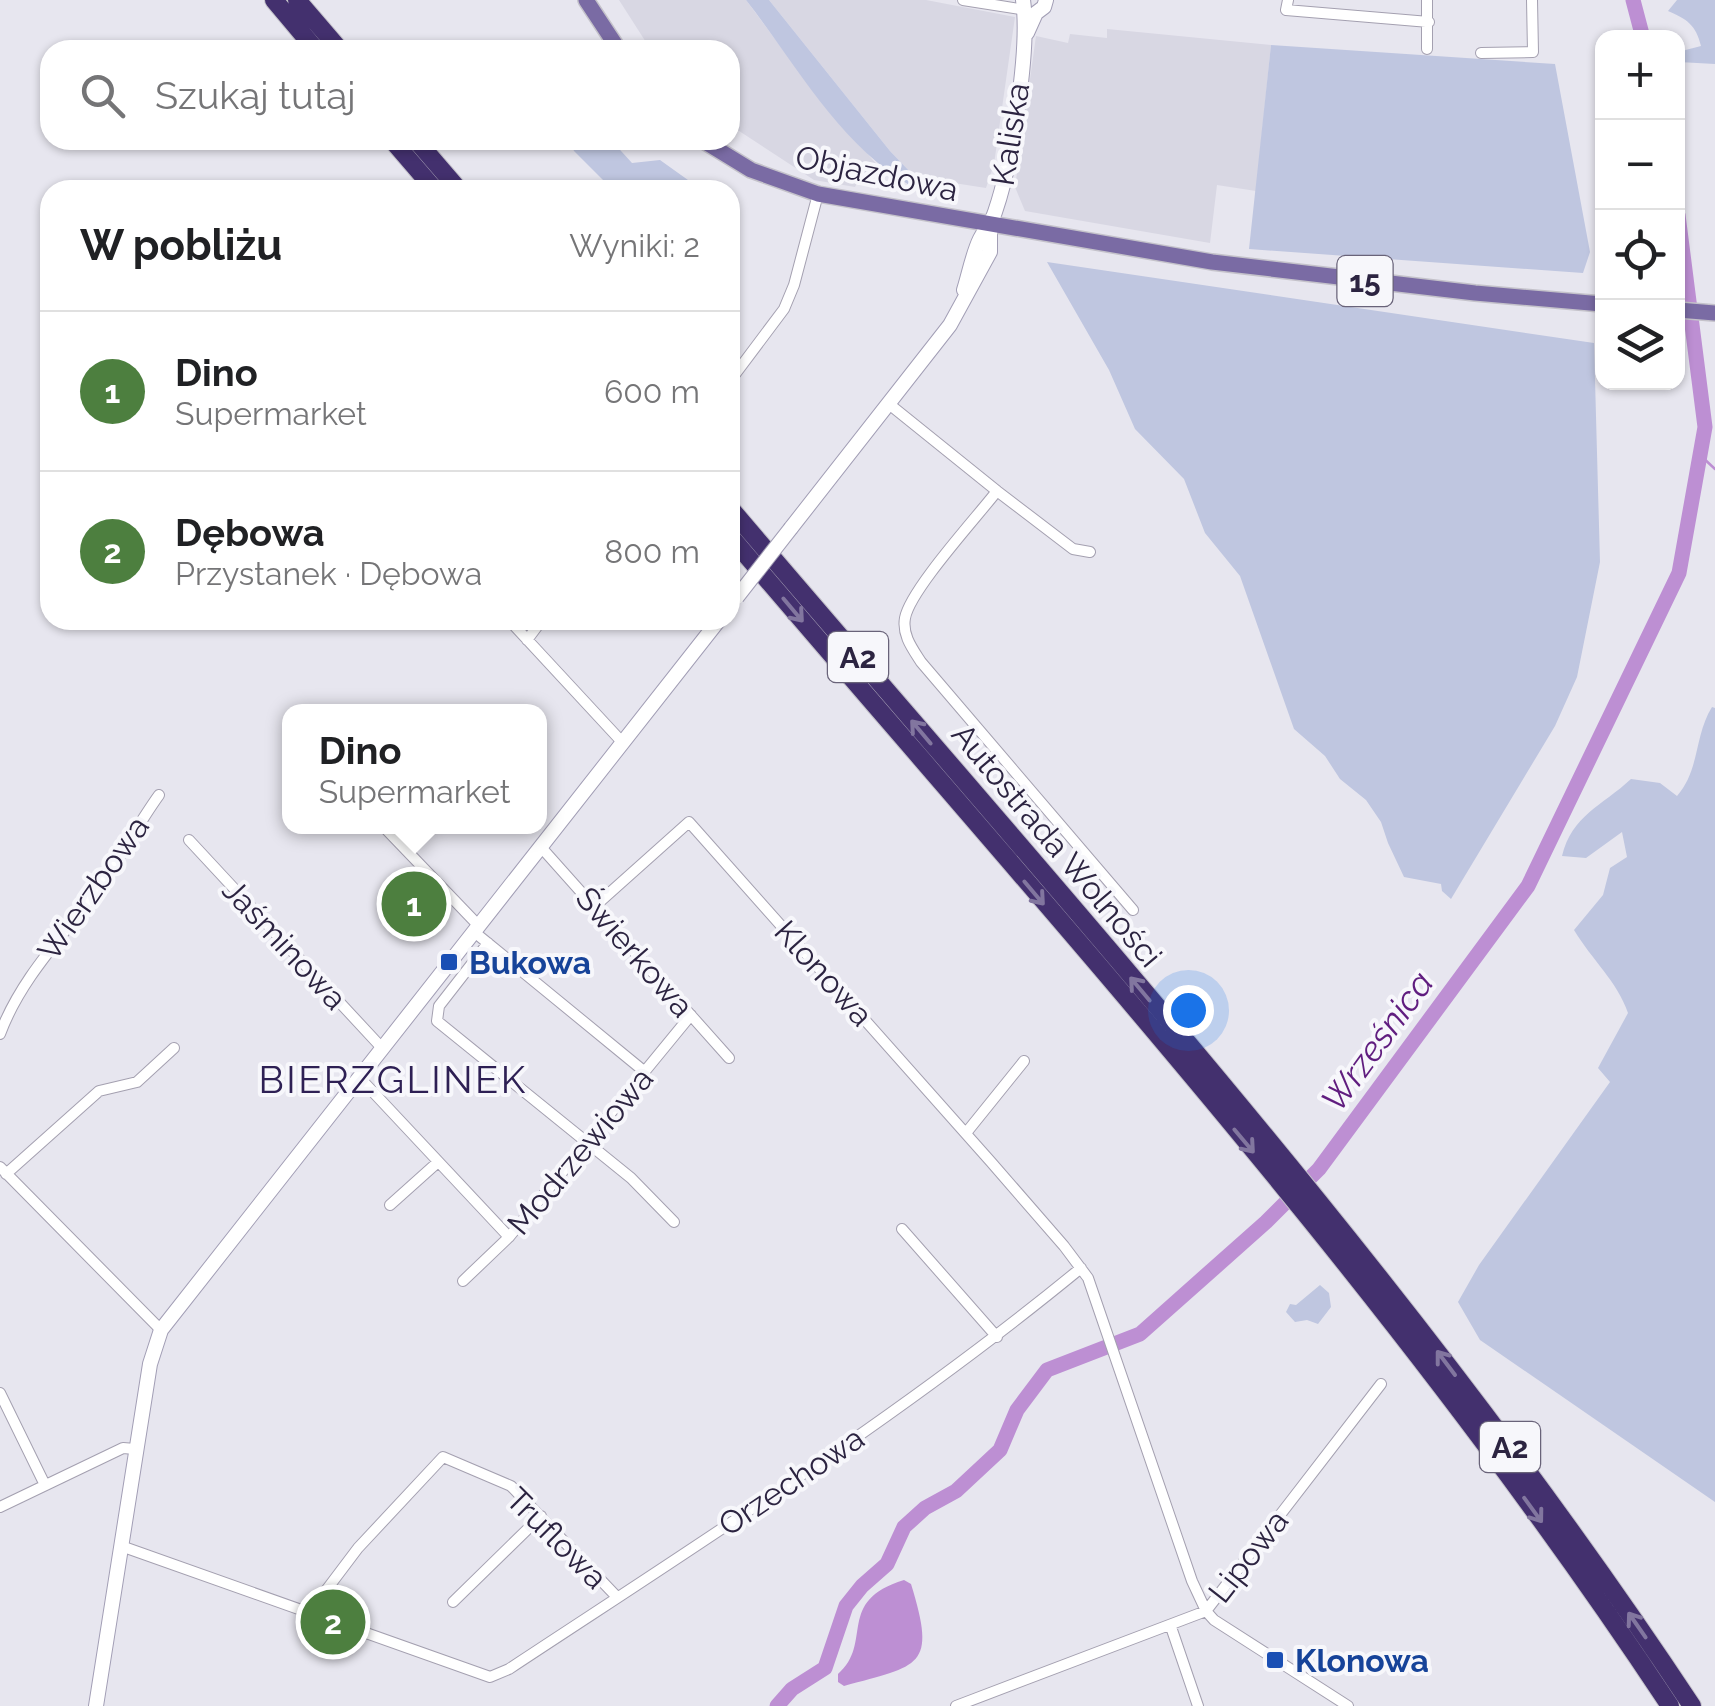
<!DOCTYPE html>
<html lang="pl">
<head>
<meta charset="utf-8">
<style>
	body { margin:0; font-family:Raleway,sans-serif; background:#f6f6f6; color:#202124 }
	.controls { position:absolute; right:30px; top:30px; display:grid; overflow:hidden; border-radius:20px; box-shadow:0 2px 8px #0004 }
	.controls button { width:90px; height:90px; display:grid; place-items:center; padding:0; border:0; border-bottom:2px solid #e0e0e0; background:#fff; color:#202124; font:50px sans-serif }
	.you { position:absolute; left:1188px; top:1010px; width:35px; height:35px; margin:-25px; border:8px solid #fff; border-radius:50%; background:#1a73e8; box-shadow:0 0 0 15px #1a73e833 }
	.badge { display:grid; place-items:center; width:65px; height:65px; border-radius:50%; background:#4d7f3f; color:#fff; font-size:32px; font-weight:700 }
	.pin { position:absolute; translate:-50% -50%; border:5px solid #fff; box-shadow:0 2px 10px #0006 }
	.popup { position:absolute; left:282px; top:704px; width:265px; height:130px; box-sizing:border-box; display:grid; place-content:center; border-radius:20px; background:#fff; filter:drop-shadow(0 2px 8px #0005); font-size:32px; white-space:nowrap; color:#757577 }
	.popup b { font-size:38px; color:#202124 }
	.popup::after { content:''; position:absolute; left:50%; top:100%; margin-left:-20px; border:20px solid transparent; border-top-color:#fff }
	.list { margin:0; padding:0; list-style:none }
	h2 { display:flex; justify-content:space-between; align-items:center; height:130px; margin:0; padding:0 40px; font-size:42px }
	h2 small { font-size:32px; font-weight:400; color:#757577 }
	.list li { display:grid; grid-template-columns:65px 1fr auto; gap:30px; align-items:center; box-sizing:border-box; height:160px; padding:0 40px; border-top:2px solid #e0e0e0 }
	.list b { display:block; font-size:38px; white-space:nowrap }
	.list p { margin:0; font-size:32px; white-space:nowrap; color:#757577 }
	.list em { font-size:32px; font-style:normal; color:#757577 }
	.icon { flex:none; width:55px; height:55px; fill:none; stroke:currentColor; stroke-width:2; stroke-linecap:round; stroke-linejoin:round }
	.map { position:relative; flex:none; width:1715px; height:1706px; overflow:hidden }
	.search { position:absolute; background:#fff; box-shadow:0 2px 8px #0004; left:40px; top:40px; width:700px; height:110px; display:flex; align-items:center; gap:25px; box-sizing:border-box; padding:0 35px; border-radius:30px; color:#757577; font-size:38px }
	.panel { position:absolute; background:#fff; box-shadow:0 2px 8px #0004; left:40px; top:180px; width:700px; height:450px; border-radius:30px }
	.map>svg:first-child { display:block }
	.built { fill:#d8d7e3 }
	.green { fill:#bfc6e0 }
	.water { fill:#bd8fd3 }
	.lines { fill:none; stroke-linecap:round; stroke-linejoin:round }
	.stream { stroke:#bd8fd3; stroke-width:2.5 }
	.river { stroke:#bd8fd3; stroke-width:15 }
	.street-casing { stroke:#a4a0b0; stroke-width:12 }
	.secondary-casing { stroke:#a29eb5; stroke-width:16 }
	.primary-casing { stroke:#c4c2ca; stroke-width:18 }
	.highway-casing { stroke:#c4c2ca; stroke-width:20 }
	.street { stroke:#fff; stroke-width:10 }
	.secondary { stroke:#fff; stroke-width:14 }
	.primary { stroke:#7a6ba4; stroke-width:15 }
	.highway { stroke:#43306e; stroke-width:18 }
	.secondary-bridge-casing { stroke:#a29eb5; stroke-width:16; stroke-linecap:butt }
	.secondary-bridge { stroke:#fff; stroke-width:14 }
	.oneway { stroke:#82769f }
	.transit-dot { fill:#1a4fb4; stroke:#f7f7fb; stroke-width:4 }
	.labels { text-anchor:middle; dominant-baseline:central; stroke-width:8; stroke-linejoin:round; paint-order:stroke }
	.shield { fill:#f7f7fb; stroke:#696379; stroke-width:2.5 }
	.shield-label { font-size:30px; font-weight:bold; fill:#2c2441 }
	.street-label { font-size:32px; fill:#2c2441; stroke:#f7f7fb }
	.transit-label { font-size:32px; font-weight:bold; fill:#164399; stroke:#f7f7fb; text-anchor:start }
	.water-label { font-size:35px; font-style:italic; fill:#601d7f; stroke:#f7f7fb }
	.quarter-label { font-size:38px; letter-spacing:2.5px; fill:#2e2054; stroke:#f7f7fb }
</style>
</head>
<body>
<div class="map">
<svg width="1715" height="1706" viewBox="0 0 1715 1706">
	<rect width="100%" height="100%" fill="#e7e6ef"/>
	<!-- built -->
	<path class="built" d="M619 0H746L820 100 880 168 860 177 855 187 814 180 730 125V50H651Z
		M769 0H926L1015 17 994 164 986 188 915 177 890 151Z
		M1107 29 1271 45 1256 191 1217 185 1210 243 1025 211 1015 187 1036 36 1068 43 1070 34 1107 38Z"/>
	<!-- green -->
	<path class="green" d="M746 0H769L890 151 915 177 911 186C839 145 796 64 746 0Z
		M1677 0H1715V64L1679 62 1678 52 1701 46C1696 25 1687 19 1668 11Z
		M1271 45 1555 64 1590 252 1583 273 1249 249Z
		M569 140H611L632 163 660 160 702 190H613L574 151Z
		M1047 262 1594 343 1600 562 1577 677 1555 726 1451 899 1442 891 1441 884 1404 877 1388 843 1381 822 1366 800 1340 779 1325 756 1294 729 1240 576 1205 533 1184 479 1135 429 1109 370Z
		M1712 707 1715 708V1502L1480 1340 1458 1302 1479 1265 1610 1082 1598 1068 1628 1013C1617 981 1592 960 1574 930L1603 895 1610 868 1627 857 1622 832 1586 858 1562 856C1572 815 1602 806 1631 779L1660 783 1677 796C1700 770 1694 736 1712 707Z
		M1320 1285 1329 1293 1331 1307 1318 1324 1307 1320 1295 1322 1286 1312 1290 1304 1296 1305Z"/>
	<!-- water -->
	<path class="water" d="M904 1580 911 1584C937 1668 920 1665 844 1686L838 1682V1674C874 1643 835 1601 904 1580Z"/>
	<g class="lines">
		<!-- stream -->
		<path class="stream" d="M1700 455 1715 469"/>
		<!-- river -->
		<path class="river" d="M1633 0 1643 38
			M777 1706 792 1689 825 1668 846 1606 862 1586 887 1564 904 1527 925 1508 956 1491 1000 1450 1017 1410 1047 1370 1140 1334 1266 1222 1319 1169 1528 886 1679 573 1705 427 1678 215"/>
		<defs>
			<path id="street" d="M963 0 1026 10
				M1288 0 1286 10 1429 22
				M1427 0V49
				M1481 53 1533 52 1532 0
				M730 381 784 309 794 285 818 194
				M889 404 997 491C977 517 910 590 905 618 902 635 912 648 921 662L1133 910
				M997 491 1073 549 1090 552
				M509 620 623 743
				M527 640 542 620
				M383 826 478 925
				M189 840 382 1048
				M540 846 729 1058
				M595 906 689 822 991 1162 1064 1246 1088 1278 1192 1581 1206 1611 1214 1620 1348 1706
				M473 931 645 1072
				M488 943 439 1006 437 1021 631 1178 674 1222
				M0 1034C20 980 61 938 95 893 118 862 136 827 159 795
				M359 1077 509 1237
				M966 1133 1024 1061
				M0 1167 161 1330
				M6 1174 99 1091 137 1082 174 1048
				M390 1205 438 1162
				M902 1229 997 1337
				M463 1281 509 1237 691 1015
				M0 1393 45 1485
				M0 1507 123 1448 135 1449
				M121 1546 490 1677 509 1669C703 1541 901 1416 1081 1268
				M453 1602 541 1516
				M309 1613 358 1548 443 1457 511 1486 616 1596
				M1171 1627 1198 1706
				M956 1706 1206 1611 1381 1384"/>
			<path id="secondary" d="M1027 33 1036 13 1044 7 1046 0
				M964 290C969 274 973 253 980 239 985 229 992 222 995 212 1012 163 1030 49 1023 0
				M791 528 950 325 990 252V224
				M96 1706 150 1364 161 1330 719 620"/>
			<path id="primary" d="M586 0 619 50
				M702 140 751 170 818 194 1212 262 1475 293 1602 304
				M1678 310 1715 313"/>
			<path id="highway" d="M274 0 316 50
				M297 0 340 50
				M392 140 435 190
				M416 140 459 190
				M730 508C1062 898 1409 1278 1692 1706
				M730 536C1054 917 1394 1288 1670 1706"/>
		</defs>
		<!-- street casing -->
		<use href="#street" class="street-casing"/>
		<!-- secondary casing -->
		<use href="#secondary" class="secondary-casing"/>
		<!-- primary casing -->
		<use href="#primary" class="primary-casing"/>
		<!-- highway casing -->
		<use href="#highway" class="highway-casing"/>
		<!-- street -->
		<use href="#street" class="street"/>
		<!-- secondary -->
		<use href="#secondary" class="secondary"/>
		<!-- primary -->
		<use href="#primary" class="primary"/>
		<!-- highway -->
		<use href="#highway" class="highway"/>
		<defs>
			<path id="secondary-bridge" d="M737 597 791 528"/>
		</defs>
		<!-- secondary-bridge casing -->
		<use href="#secondary-bridge" class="secondary-bridge-casing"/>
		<!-- secondary-bridge -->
		<use href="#secondary-bridge" class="secondary-bridge"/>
	</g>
	<!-- one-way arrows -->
	<defs><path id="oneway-shaft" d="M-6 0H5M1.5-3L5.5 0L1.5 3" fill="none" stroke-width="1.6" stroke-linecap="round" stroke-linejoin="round" transform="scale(2.5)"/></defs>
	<g class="oneway">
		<use href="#oneway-shaft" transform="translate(793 610) rotate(50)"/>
		<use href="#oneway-shaft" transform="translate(921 732) rotate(-130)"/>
		<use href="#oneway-shaft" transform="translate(1034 893) rotate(50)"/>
		<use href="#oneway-shaft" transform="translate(1140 989) rotate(-130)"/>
		<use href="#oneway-shaft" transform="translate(1244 1141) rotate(50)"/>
		<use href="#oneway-shaft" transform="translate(1446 1363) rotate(-127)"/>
		<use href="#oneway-shaft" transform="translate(1533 1510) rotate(54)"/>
		<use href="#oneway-shaft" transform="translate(1637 1625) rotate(-125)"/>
	</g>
	<!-- markers -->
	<g class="transit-dot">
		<rect x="439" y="952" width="20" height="20" rx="5"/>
		<rect x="1265" y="1650" width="20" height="20" rx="5"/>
	</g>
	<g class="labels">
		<!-- shield labels -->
		<g class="shield">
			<rect x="1337.5" y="256" width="55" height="50" rx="8"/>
			<rect x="828" y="632" width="60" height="50" rx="8"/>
			<rect x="1480" y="1422" width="60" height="50" rx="8"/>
		</g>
		<g class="shield-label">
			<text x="1365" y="281">15</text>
			<text x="858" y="657">A2</text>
			<text x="1510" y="1447">A2</text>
		</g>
		<!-- street labels -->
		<g class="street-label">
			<text transform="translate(1010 134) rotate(-81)">Kaliska</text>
			<text transform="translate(877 173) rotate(12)">Objazdowa</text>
			<text transform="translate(1057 845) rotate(50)">Autostrada Wolności</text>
			<text transform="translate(93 888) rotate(-55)">Wierzbowa</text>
			<text transform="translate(285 944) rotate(47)">Jaśminowa</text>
			<text transform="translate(635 952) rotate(49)">Świerkowa</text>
			<text transform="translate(824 973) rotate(48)">Klonowa</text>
			<text transform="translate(580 1151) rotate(-50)">Modrzewiowa</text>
			<text transform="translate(791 1481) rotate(-34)">Orzechowa</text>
			<text transform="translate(557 1538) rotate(45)">Truflowa</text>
			<text transform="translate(1248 1556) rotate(-52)">Lipowa</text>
		</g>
		<!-- transit labels -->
		<g class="transit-label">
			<text x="469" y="962">Bukowa</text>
			<text x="1295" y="1660">Klonowa</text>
		</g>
		<!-- water labels -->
		<g class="water-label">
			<text transform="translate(1377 1041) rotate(-54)">Wrześnica</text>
		</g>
		<!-- quarter labels -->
		<g class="quarter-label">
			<text x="393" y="1079">BIERZGLINEK</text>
		</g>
	</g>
</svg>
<div class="controls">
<button>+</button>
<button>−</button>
<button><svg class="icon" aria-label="locate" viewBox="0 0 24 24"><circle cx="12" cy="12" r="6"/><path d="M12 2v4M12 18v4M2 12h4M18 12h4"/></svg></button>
<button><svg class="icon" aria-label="layers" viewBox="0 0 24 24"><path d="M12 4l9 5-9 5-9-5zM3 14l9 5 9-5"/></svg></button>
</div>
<div class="you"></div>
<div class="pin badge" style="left:414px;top:904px">1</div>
<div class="popup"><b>Dino</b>Supermarket</div>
<div class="pin badge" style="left:333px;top:1622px">2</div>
<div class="search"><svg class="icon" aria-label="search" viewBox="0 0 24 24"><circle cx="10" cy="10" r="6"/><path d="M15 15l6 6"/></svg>Szukaj tutaj</div>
<section class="panel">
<h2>W pobliżu<small>Wyniki: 2</small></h2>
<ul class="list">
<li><span class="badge">1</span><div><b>Dino</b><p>Supermarket</p></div><em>600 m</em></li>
<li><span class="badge">2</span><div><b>Dębowa</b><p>Przystanek · Dębowa</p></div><em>800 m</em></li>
</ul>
</section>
</div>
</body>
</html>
